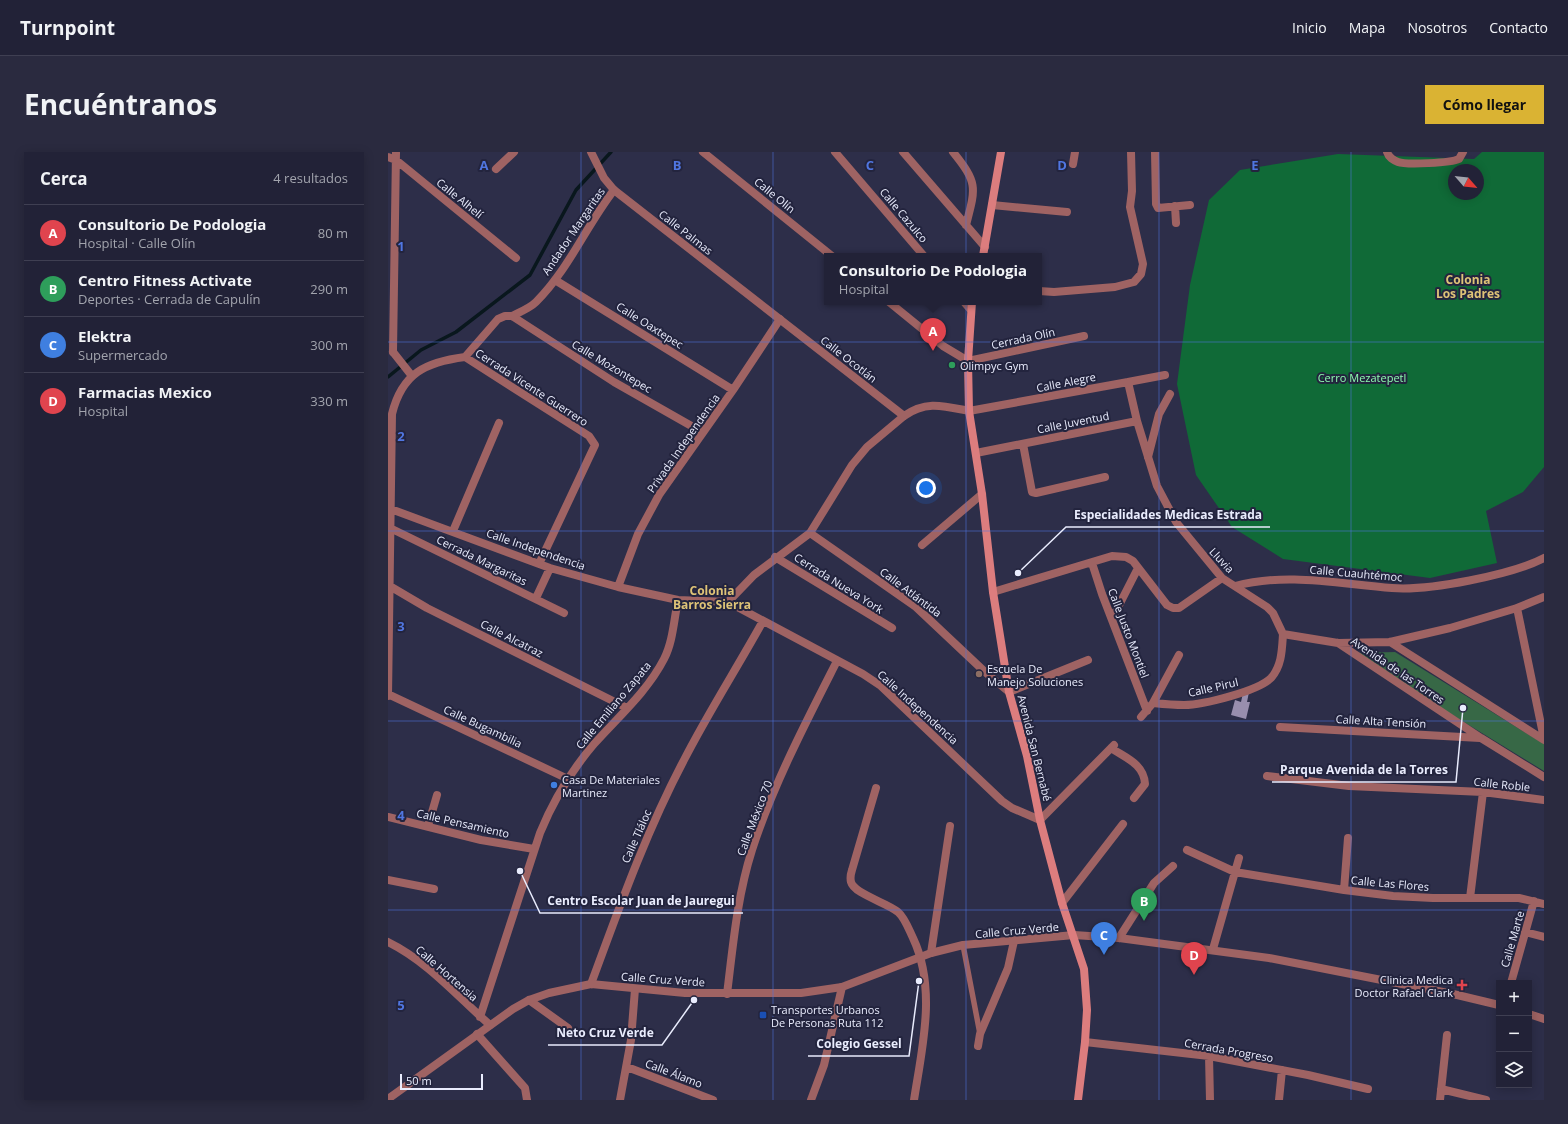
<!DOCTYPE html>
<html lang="es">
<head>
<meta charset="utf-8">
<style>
	body { margin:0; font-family:"Open Sans",sans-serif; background:#2a2a3f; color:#f1f3f6 }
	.controls { position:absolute; right:12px; bottom:12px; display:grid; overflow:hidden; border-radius:0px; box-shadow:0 2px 10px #0003 }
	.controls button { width:36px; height:36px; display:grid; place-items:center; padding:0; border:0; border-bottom:1px solid #3f3f52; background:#222237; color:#f1f3f6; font:20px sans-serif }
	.compass { position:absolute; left:1060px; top:12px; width:36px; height:36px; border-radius:50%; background:#222237; box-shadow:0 2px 10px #0003; rotate:118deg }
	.scale { position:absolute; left:12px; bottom:10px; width:83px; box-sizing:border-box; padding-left:4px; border:2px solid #e9ecfd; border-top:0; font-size:11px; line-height:14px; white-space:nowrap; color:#e9ecfd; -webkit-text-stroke:3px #23243e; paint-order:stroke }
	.you { position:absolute; left:538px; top:336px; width:14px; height:14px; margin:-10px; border:3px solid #fff; border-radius:50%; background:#1a73e8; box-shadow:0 0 0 6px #1a73e833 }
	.badge { display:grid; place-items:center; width:26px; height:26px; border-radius:50%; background:#dab333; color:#fff; font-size:13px; font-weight:700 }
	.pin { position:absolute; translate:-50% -33px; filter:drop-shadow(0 1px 2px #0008) }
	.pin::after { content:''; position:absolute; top:21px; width:14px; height:12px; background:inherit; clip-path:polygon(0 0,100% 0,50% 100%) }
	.popup { position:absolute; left:436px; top:101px; width:218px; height:52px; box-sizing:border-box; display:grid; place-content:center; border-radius:0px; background:#222237; filter:drop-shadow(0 1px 3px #0005); font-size:13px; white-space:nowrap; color:#a2a4ad }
	.popup b { font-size:15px; color:#f1f3f6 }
	.popup::after { content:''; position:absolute; left:50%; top:100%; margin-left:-8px; border:8px solid transparent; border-top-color:#222237 }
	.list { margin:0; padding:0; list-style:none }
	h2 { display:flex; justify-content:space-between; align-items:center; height:52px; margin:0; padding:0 16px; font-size:17px }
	h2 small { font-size:13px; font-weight:400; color:#a2a4ad }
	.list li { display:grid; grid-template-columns:26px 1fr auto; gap:12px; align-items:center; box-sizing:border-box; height:56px; padding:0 16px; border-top:1px solid #3f3f52 }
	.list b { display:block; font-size:15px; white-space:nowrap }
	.list p { margin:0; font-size:13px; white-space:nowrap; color:#a2a4ad }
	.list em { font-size:13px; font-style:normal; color:#a2a4ad }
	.icon { flex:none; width:22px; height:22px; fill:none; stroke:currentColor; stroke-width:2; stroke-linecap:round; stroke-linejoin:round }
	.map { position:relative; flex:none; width:1156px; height:948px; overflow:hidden; border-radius:0px }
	header { display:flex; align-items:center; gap:24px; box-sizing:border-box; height:56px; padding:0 20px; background:#222237; border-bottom:1px solid #3f3f52 }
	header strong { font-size:19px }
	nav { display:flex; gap:22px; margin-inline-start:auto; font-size:14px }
	.intro { display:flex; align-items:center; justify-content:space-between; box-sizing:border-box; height:96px; padding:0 24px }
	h1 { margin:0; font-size:28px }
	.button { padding:10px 18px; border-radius:0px; background:#dab333; color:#111; font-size:14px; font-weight:700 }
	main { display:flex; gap:24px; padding:0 24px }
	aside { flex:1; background:#222237; border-radius:0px; box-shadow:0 2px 10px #0003 }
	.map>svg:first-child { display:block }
	.green { fill:#376846 }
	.forest { fill:#106a37; fill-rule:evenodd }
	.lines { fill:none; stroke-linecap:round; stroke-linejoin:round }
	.stream { stroke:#09171d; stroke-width:3.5 }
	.building { fill:#988eae }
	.service { stroke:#9f6363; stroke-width:5.5 }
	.pedestrian { stroke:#9f6363; stroke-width:8 }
	.minor { stroke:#9f6363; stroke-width:8 }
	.tertiary { stroke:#9f6363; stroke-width:8 }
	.secondary { stroke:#dc7d7e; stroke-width:8 }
	.grid { fill:none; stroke:#5076e1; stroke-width:1; stroke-opacity:0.55 }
	.leisure-dot { fill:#2e9e5b; stroke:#23243e; stroke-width:1.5 }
	.education-dot { fill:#8d6e63; stroke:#23243e; stroke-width:1.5 }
	.shop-dot { fill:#3f7fe0; stroke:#23243e; stroke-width:1.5 }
	.health-dot { fill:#e0444e; stroke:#23243e; stroke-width:1.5 }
	.transit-dot { fill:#1a4fb4; stroke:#23243e; stroke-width:1.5 }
	.labels { text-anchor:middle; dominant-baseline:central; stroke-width:4; stroke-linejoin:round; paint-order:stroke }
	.street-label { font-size:11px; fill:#e9ecfd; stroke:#23243e }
	.poi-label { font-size:11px; fill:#e9ecfd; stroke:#23243e; text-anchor:start }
	.park-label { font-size:11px; fill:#8ffbb0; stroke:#23243e }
	.neighbourhood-label { font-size:12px; font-weight:bold; fill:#dec377; stroke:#23243e }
	.grid-label { font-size:13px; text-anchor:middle; font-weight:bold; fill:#5076e1; stroke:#23243e; stroke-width:4; stroke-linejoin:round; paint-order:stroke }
	.leader { fill:none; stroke:#e9ecfd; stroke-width:1.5 }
	.callout-dot { fill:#e9ecfd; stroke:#23243e; stroke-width:1.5 }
	.callout-label { font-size:12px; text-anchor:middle; font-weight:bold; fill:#e9ecfd; stroke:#23243e; stroke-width:4; stroke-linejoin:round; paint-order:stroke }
</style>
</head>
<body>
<header>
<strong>Turnpoint</strong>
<nav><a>Inicio</a><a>Mapa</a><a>Nosotros</a><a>Contacto</a></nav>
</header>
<div class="intro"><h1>Encuéntranos</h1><a class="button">Cómo llegar</a></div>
<main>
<aside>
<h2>Cerca<small>4 resultados</small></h2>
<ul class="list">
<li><span class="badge" style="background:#e0444e">A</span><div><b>Consultorio De Podologia</b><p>Hospital · Calle Olín</p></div><em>80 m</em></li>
<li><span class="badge" style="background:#2e9e5b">B</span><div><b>Centro Fitness Activate</b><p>Deportes · Cerrada de Capulín</p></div><em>290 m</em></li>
<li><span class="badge" style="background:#3f7fe0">C</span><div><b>Elektra</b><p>Supermercado</p></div><em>300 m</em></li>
<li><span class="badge" style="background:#e0444e">D</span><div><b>Farmacias Mexico</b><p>Hospital</p></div><em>330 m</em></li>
</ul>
</aside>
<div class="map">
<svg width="1156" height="948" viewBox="0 0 1156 948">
	<rect width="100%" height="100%" fill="#2d2e49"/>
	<!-- green -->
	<path class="green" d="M1007 500 1156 592V619L963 501Z"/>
	<!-- forest -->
	<path class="forest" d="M1094 0H1156V315L1135 340 1098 359 1109 411 1042 426 895 407 844 375 808 323 789 232 802 133 821 48 852 18 950 2 1086 7ZM1066 18H1090V42H1066Z"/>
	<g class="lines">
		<!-- stream -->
		<path class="stream" d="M0 225 33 198 68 180 142 123 188 38 223 0"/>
	</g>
	<!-- building -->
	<path class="building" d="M861 540 859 550H862L858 567 843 563 847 548 853 550 855 541Z"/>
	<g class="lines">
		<!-- service -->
		<path class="service" d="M575 793 592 882"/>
		<!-- pedestrian -->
		<path class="pedestrian" d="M124 164C132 160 142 156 148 150 181 117 198 74 226 38
			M5 200 24 224"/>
		<!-- minor -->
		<path class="minor" d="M315 0 444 104
			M447 0 536 104
			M515 0 597 95
			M565 0C590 31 588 35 578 73
			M767 0 768 52 770 56 802 53
			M999 0C1001 6 1005 8 1010 10 1018 13 1063 11 1071 7L1075 0
			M0 5 8 8 128 106
			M685 12 687 0
			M108 17 126 0
			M604 53 679 60
			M787 54 788 71
			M167 128 345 238
			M651 139 666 140 727 135 746 130 753 122 755 112 742 55 744 39 743 0
			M501 150 555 194 580 209 696 184
			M576 150 582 157
			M5 200 8 0
			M77 205 201 284 207 293 151 412
			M740 230 777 223
			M581 259 740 230 749 269
			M635 292 644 340 648 341 717 325
			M588 301 749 269 769 334 788 370 834 426 879 455 885 461 895 482 950 491 1002 490 1062 476 1129 456 1156 445
			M760 305 771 262 782 242
			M0 356 162 416 230 435 290 448 340 450 366 423 422 381 464 313 479 295 516 264
			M2 376 176 461
			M65 379 111 271
			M422 381 528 455 597 520 621 540 700 508
			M534 393 594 342
			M387 405 504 476
			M704 411 714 442 759 559
			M0 433 39 456 239 556
			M847 434C899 420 951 432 1004 436 1040 439 1124 423 1156 406
			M230 435 250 382 271 343 345 238 392 167
			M605 440 724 404 738 405 745 409 779 453 785 456H791L834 426
			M148 446 162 416
			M340 450 475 522 493 534 614 649 624 656 652 668 726 593
			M1129 456 1156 587
			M724 467 750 416
			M1002 490 1156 588
			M950 491 1093 586 1156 625
			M0 542 180 627
			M0 544 4 262C14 221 38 210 77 205L110 167 117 164H124L226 230 314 280
			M765 551 791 503
			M753 565 765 551C775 552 786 553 796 553 815 553 870 539 883 526 894 514 894 497 895 482
			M892 575 1092 586
			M723 596C738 606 756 612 757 632L746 646
			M879 624 961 634 1095 640 1156 648
			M488 636 464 718C463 721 462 726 463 730 466 742 500 751 510 760 517 766 521 778 525 786 549 837 534 896 526 948
			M0 665 93 688 146 697
			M40 674 49 643
			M799 698 847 720 956 738 1005 744 1045 746H1131L1156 752
			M0 728 46 737
			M956 738 960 686
			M1082 746 1095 640
			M674 751 735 672
			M1137 780 1156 785
			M731 786 766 731 785 714
			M0 790C39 809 69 844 102 873
			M825 797 851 706
			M543 801 562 674
			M1123 831 1146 749
			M203 832C231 756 258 680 296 608 320 561 349 516 375 469
			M339 842C345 794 349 745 364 698 385 633 418 570 449 509
			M141 848 180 876
			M92 865 152 681C165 649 183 619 206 592 230 565 259 540 276 507 285 490 286 467 290 448
			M89 882 137 936 139 948
			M697 890 821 904 920 923 980 937
			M590 894 592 882 620 816 626 789
			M821 904 822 948
			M239 915 325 948
			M1053 937 1098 948
			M232 948 243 888 247 837
			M423 948 436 913 454 835
			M891 948 894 918
			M1052 948 1059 883"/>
		<!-- tertiary -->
		<path class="tertiary" d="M203 0 216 26 226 38 516 264C538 248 556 254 581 259
			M1141 862 1156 867
			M0 947 125 857 141 848 161 841 203 832 297 841H413L454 835 543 801 575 793 686 783 731 786 881 806 1065 842 1111 853"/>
		<!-- secondary -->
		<path class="secondary" d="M595 104 613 0
			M584 150 580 209 581 259 594 342 605 440 621 540 639 604 652 668 674 751 696 817 699 858 697 890 690 948"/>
	</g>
	<!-- grid -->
	<path class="grid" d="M193 0V948M385 0V948M578 0V948M771 0V948M963 0V948M0 190H1156M0 379H1156M0 569H1156M0 758H1156"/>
	<!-- markers -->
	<circle class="leisure-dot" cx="564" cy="213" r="4"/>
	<circle class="education-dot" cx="591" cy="522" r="4"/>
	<circle class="shop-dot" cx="166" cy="633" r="4"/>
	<path class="health-dot" d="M1072 827h4v4h4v4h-4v4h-4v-4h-4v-4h4z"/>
	<rect class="transit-dot" x="371" y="859" width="8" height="8" rx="2"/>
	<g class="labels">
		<!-- street labels -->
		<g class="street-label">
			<text transform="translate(387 43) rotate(39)">Calle Olín</text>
			<text transform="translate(72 46) rotate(39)">Calle Alhelí</text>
			<text transform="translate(516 63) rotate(50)">Calle Cazulco</text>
			<text transform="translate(185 79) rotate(-56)">Andador Margaritas</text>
			<text transform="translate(298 80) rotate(38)">Calle Palmas</text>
			<text transform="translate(262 173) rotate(32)">Calle Oaxtepec</text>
			<text transform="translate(635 186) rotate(-12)">Cerrada Olín</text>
			<text transform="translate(461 207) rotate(38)">Calle Ocotlán</text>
			<text transform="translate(224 214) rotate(31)">Calle Mozontepec</text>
			<text transform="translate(678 230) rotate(-11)">Calle Alegre</text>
			<text transform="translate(144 235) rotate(33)">Cerrada Vicente Guerrero</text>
			<text transform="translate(685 270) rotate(-11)">Calle Juventud</text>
			<text transform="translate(295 291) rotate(-55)">Privada Independencia</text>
			<text transform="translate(148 397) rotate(19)">Calle Independencia</text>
			<text transform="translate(94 408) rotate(26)">Cerrada Margaritas</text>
			<text transform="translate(834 408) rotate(47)">Lluvia</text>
			<text transform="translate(968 421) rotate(5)">Calle Cuauhtémoc</text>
			<text transform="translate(451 431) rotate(32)">Cerrada Nueva York</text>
			<text transform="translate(523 440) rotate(37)">Calle Atlántida</text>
			<text transform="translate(741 481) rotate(69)">Calle Justo Montiel</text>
			<text transform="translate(124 486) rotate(27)">Calle Alcatraz</text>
			<text transform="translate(1010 518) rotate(34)">Avenida de las Torres</text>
			<text transform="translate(825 535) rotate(-13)">Calle Pirul</text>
			<text transform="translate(225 553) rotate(-50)">Calle Emiliano Zapata</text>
			<text transform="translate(530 555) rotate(42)">Calle Independencia</text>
			<text transform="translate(993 569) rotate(3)">Calle Alta Tensión</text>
			<text transform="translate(95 574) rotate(25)">Calle Bugambilia</text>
			<text transform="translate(647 596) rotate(76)">Avenida San Bernabé</text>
			<text transform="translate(1114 632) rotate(6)">Calle Roble</text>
			<text transform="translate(366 666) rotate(-69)">Calle México 70</text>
			<text transform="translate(75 671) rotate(13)">Calle Pensamiento</text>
			<text transform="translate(248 684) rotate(-66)">Calle Tláloc</text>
			<text transform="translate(1002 731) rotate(5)">Calle Las Flores</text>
			<text transform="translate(629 778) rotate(-5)">Calle Cruz Verde</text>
			<text transform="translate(1124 787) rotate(-74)">Calle Marte</text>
			<text transform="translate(59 821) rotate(41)">Calle Hortensia</text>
			<text transform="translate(275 827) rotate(4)">Calle Cruz Verde</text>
			<text transform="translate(841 898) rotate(10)">Cerrada Progreso</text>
			<text transform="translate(286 921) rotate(21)">Calle Álamo</text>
		</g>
		<!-- poi labels -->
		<g class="poi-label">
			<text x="572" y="213">Olimpyc Gym</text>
			<text x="599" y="516">Escuela De<tspan x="599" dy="13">Manejo Soluciones</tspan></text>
			<text x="174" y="627">Casa De Materiales<tspan x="174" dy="13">Martinez</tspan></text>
			<text x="1065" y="827" text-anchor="end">Clinica Medica<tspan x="1065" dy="13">Doctor Rafael Clark</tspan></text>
			<text x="383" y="857">Transportes Urbanos<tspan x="383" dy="13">De Personas Ruta 112</tspan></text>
		</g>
		<!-- park labels -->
		<g class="park-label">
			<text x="974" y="225">Cerro Mezatepetl</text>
		</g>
		<!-- neighbourhood labels -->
		<g class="neighbourhood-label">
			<text x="1080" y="127">Colonia<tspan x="1080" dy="14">Los Padres</tspan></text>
			<text x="324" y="438">Colonia<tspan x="324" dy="14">Barros Sierra</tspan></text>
		</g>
	</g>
	<g class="grid-label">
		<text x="96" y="18">A</text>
		<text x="289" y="18">B</text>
		<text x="482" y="18">C</text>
		<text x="674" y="18">D</text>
		<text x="867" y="18">E</text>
		<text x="13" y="99">1</text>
		<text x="13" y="289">2</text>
		<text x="13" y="479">3</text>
		<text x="13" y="668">4</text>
		<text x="13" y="858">5</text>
	</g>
	<!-- callouts -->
	<path class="leader" d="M630 421L678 375H882M1075 556L1068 630H884M132 719L152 761H355M306 848L274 893H160M531 829L521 904H420"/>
	<g class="callout-dot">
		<circle cx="630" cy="421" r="4"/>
		<circle cx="1075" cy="556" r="4"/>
		<circle cx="132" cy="719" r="4"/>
		<circle cx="306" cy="848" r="4"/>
		<circle cx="531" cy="829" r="4"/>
	</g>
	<g class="callout-label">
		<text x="780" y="367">Especialidades Medicas Estrada</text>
		<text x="976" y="622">Parque Avenida de la Torres</text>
		<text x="253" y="753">Centro Escolar Juan de Jauregui</text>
		<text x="217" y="885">Neto Cruz Verde</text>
		<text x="471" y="896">Colegio Gessel</text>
	</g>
</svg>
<div class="controls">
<button>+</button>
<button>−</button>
<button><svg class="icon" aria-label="layers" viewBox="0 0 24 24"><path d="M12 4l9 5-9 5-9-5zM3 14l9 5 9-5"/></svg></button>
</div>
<svg class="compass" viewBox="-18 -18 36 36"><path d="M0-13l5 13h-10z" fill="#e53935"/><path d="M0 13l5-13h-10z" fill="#a2a4ad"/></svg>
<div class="scale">50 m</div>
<div class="you"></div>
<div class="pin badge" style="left:545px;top:199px;background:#e0444e">A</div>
<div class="popup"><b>Consultorio De Podologia</b>Hospital</div>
<div class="pin badge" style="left:756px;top:769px;background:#2e9e5b">B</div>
<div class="pin badge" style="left:716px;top:803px;background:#3f7fe0">C</div>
<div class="pin badge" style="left:806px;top:823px;background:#e0444e">D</div>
</div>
</main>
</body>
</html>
